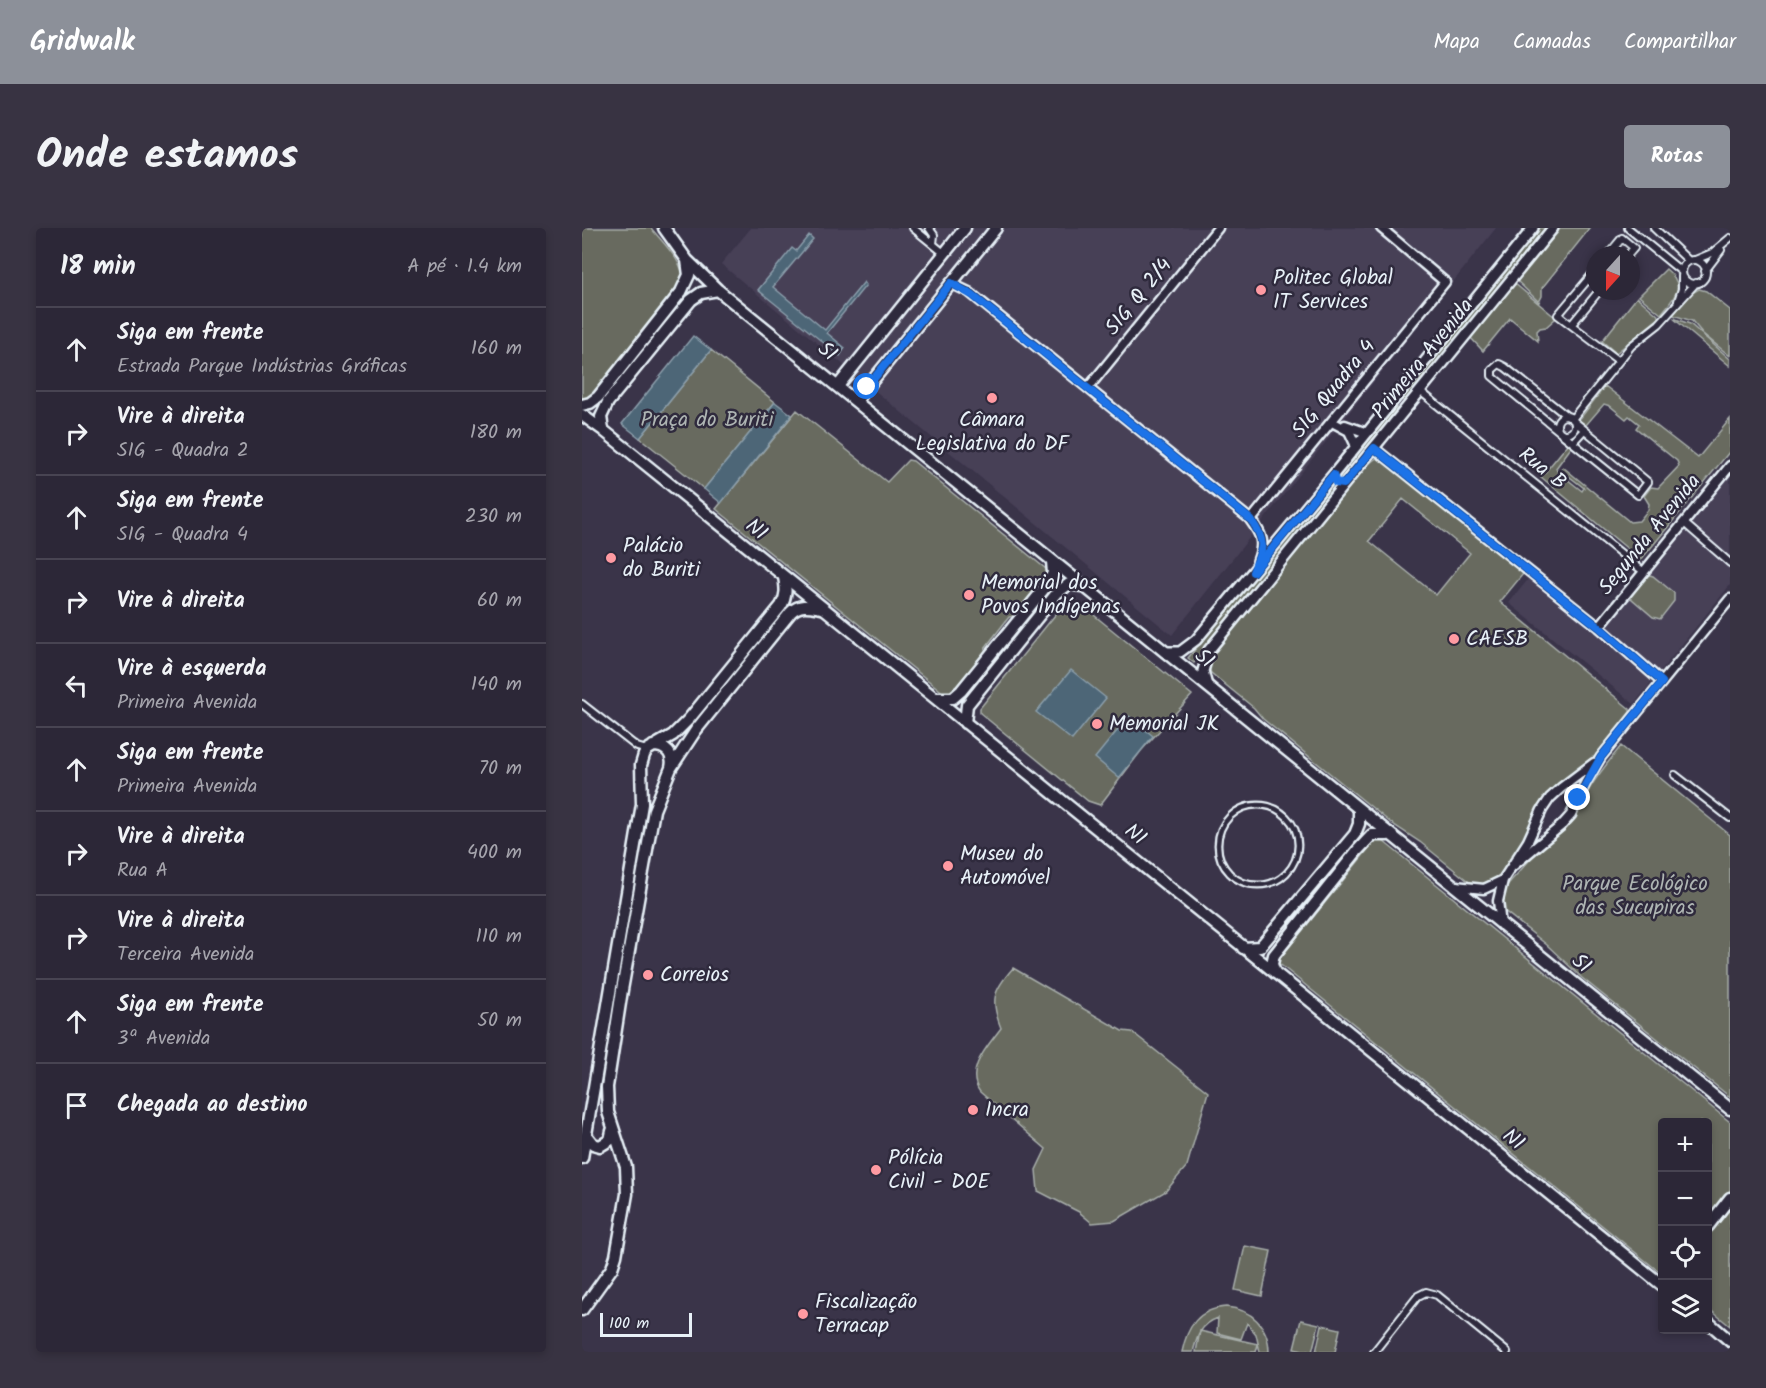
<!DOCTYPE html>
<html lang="pt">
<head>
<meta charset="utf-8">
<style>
	body { margin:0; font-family:Kalam,sans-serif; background:#383342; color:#f1f3f6 }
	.controls { position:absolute; right:18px; bottom:18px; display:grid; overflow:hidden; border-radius:6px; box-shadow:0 3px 9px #0003 }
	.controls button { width:54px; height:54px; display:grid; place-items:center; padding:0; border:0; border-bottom:2px solid #484452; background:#2c2737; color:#f1f3f6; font:30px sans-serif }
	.compass { position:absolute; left:1004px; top:18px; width:54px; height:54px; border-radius:50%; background:#2c2737; box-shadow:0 3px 9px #0003; rotate:201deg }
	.scale { position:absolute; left:18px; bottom:15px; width:92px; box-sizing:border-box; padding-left:6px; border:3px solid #e8f1f8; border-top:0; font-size:16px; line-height:21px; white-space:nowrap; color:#e8f1f8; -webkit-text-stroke:4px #2f2a3d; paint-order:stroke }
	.stop { position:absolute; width:18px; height:18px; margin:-14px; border:4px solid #1a73e8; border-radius:50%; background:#fff }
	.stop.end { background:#1a73e8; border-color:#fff; box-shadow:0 2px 6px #0008 }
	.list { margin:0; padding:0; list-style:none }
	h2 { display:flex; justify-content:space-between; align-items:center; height:78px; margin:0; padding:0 24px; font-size:26px }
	h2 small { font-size:20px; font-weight:400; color:#a6a5ad }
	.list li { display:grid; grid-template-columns:39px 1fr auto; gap:18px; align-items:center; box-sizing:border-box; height:84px; padding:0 24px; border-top:2px solid #484452 }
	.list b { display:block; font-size:22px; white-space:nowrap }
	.list p { margin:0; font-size:20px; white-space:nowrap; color:#a6a5ad }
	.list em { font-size:20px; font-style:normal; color:#a6a5ad }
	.icon { flex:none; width:33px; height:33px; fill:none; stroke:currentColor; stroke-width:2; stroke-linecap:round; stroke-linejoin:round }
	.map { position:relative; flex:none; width:1148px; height:1124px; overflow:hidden; border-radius:6px }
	header { display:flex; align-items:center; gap:36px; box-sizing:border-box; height:84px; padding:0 30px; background:#8c9099; color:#fff }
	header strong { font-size:28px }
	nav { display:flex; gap:33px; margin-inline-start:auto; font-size:21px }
	.intro { display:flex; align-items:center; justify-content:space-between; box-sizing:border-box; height:144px; padding:0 36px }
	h1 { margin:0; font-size:42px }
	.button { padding:15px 27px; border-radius:6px; background:#8c9099; color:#fff; font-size:21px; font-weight:700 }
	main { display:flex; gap:36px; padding:0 36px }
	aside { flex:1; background:#2c2737; border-radius:6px; box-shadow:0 3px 9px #0003 }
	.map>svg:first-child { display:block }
	.built { fill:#473f57 }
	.green { fill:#676b5e; stroke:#a8aeab; stroke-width:1.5; fill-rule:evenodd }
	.water { fill:#4d6677; stroke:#8b9eab; stroke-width:1.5 }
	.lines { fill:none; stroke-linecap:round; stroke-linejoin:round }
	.pedestrian-casing { stroke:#e8f1f8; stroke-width:9 }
	.minor-casing { stroke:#e8f1f8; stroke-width:10 }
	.tertiary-casing { stroke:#e8f1f8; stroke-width:13 }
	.secondary-casing { stroke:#e8f1f8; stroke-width:14 }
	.primary-casing { stroke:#e8f1f8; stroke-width:15 }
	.trunk-casing { stroke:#e8f1f8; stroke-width:15 }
	.pedestrian { stroke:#2f2a3d; stroke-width:4.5 }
	.minor { stroke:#2f2a3d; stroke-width:6 }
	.tertiary { stroke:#2f2a3d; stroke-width:8 }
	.secondary { stroke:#2f2a3d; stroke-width:9 }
	.primary { stroke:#2f2a3d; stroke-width:10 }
	.trunk { stroke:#2f2a3d; stroke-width:10 }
	.route { stroke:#1a73e8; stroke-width:8 }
	.poi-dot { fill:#ff9aa2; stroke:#2f2a3d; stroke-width:2 }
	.labels { text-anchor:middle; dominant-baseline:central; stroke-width:5; stroke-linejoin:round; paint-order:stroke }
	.poi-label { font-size:21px; fill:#e8f1f8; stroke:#2f2a3d; text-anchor:start }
	.street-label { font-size:21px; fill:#e8f1f8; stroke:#2f2a3d }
	.park-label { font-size:21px; fill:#aeb5b3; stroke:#2f2a3d }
</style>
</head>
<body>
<header>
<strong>Gridwalk</strong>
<nav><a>Mapa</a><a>Camadas</a><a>Compartilhar</a></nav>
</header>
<div class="intro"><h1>Onde estamos</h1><a class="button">Rotas</a></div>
<main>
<aside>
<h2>18 min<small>A pé · 1.4 km</small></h2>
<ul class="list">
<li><svg class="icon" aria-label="ahead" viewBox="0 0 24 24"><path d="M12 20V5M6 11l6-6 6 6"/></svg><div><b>Siga em frente</b><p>Estrada Parque Indústrias Gráficas</p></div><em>160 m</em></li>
<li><svg class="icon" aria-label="right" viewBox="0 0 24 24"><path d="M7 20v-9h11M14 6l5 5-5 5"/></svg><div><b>Vire à direita</b><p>SIG - Quadra 2</p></div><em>180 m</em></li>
<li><svg class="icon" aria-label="ahead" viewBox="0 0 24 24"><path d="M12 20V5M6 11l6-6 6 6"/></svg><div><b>Siga em frente</b><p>SIG - Quadra 4</p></div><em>230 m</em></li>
<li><svg class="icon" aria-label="right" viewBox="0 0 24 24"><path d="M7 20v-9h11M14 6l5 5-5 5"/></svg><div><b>Vire à direita</b></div><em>60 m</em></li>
<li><svg class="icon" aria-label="left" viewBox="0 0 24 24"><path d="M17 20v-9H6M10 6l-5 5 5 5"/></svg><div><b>Vire à esquerda</b><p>Primeira Avenida</p></div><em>140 m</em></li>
<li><svg class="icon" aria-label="ahead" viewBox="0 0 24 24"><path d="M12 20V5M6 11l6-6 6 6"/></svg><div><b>Siga em frente</b><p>Primeira Avenida</p></div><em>70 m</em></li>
<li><svg class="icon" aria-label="right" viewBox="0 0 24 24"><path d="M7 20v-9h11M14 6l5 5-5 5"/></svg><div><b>Vire à direita</b><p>Rua A</p></div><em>400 m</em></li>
<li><svg class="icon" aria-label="right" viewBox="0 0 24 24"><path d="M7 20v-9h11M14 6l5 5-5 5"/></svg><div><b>Vire à direita</b><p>Terceira Avenida</p></div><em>110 m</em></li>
<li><svg class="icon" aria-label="ahead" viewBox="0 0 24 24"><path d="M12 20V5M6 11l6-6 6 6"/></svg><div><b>Siga em frente</b><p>3ª Avenida</p></div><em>50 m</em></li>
<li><svg class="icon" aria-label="arrive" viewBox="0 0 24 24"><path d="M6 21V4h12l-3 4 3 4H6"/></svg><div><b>Chegada ao destino</b></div></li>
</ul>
</aside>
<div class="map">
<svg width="1148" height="1124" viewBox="0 0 1148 1124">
	<rect width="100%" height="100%" fill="#3a3449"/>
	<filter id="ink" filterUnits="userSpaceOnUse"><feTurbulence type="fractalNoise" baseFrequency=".0167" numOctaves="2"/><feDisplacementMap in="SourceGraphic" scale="12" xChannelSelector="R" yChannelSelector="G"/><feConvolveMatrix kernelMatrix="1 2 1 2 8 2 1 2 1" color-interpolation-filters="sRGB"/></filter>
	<g filter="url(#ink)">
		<!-- built -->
		<path class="built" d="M169 0H914L590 407 139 36Z
			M1148 247V357L1052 476 927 375 948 349 1019 407Z"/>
		<!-- green -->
		<path class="green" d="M0 0H69C81 15 102 34 102 54L7 172 0 175Z
			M956 0H966L824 175 818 170Z
			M975 0H1008L960 60V68L957 74 934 52Z
			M1084 41C1105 58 1093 69 1079 86L1057 68Z
			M932 55 974 90 964 99 958 100 955 103 956 113 928 90 901 123 888 109Z
			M1117 61 1124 63 1148 82V128L1121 106 1110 93 1091 87 1110 65Z
			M1055 69 1078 89 1034 125 1020 113Z
			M1091 90 1108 96 1148 131V138Z
			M129 122 193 174 122 261 58 210Z
			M1023 158 1116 230 1148 191V223L1059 332 959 249 987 215 991 217 974 240 975 243 1000 263 1002 260 979 242 981 239 1048 294 1057 293 1066 282 1067 276 1062 268 1069 259 1076 260 1097 238 1095 233 1054 200 1057 196 1047 188 1044 191 1028 178 1022 176 1004 197 997 192Z
			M813 177 815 180C797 203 781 235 758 253L757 249 773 229 782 213Z
			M215 182 305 254 326 232 331 233 464 341 466 345 464 350 434 388 427 389 403 420 404 426 371 465 363 466 134 281Z
			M795 230 800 231 940 344 941 346 918 374 1048 481V484L1005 538 985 555 949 600 932 629 909 657H891L838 614 809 595 681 491 672 480 629 445 626 439 627 429 764 259C774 251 786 234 795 230ZM821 271 888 325 854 367 787 313Z
			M749 255 755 260 612 435 606 430Z
			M1064 346 1071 348 1092 365V373L1078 391 1071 389 1049 370 1048 366Z
			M491 370 610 467 559 523 518 577 506 573 398 485V480L486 371Z
			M1039 518 1148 607V869L1000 750 965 717 920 681 919 664 964 614C994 599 993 586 1008 560 1017 545 1028 532 1039 518Z
			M796 609 1148 894V966L1126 994V894H1080V1046L695 734Z
			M431 740 540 803 550 804 626 864 605 938 584 963 532 993 510 995 497 984 456 963 454 942 464 921 398 864C382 842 406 818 419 800 408 772 411 763 431 740Z
			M1148 979V1098L1126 1080V1008Z
			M663 1018 689 1023 680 1068 653 1062Z
			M644 1079C669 1081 687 1098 687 1124H678L674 1106 665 1095 659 1111 635 1105 636 1090C619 1096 615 1108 611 1124H600C605 1099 616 1081 644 1079Z
			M719 1092 737 1096 730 1124 712 1120Z
			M740 1097 758 1101 753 1124H734Z
			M618 1103 676 1116 674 1124H614Z"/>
		<!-- water -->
		<path class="water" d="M227 7 231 11 191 59 243 102 282 54 284 57 245 105 263 120 258 128 176 62 210 20 214 23Z
			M111 108 129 122 58 210 40 196Z
			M193 174 210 187 139 275 122 261Z
			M489 442 524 470 490 512 454 484Z
			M547 488 571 508 537 550 513 530Z"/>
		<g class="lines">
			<defs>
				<path id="pedestrian" d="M636 617a40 40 0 1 1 80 0a40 40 0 1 1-80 0Z"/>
				<path id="minor" d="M331 0 363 26
					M347 0 352 7 351 16
					M1046 0 1100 44
					M1072 0 1107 33
					M1026 27 1040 10 1052 20 1046 27
					M1113 32 1130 25 1148 10
					M1100 44a12 12 0 1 1 24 0a12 12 0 1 1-24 0Z
					M1013 43 976 87 1037 133
					M1123 43 1139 22
					M1096 73 1100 61V48
					M990 96 1017 63
					M838 163 1062 344
					M975 197a9 9 0 1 1 18 0a9 9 0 1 1-18 0Z
					M990 191 1049 118 1077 96 1114 55
					M977 203 910 148V142L917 136 923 139 986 189
					M980 206 1056 267 1066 254 993 194
					M991 214 1002 202
					M1102 295 1148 335
					M0 476 55 519 65 522
					M1093 547 1148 590
					M792 1124 836 1068 844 1064 855 1067 925 1124"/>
				<path id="tertiary" d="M368 55 387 64 669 292 863 54 799 0
					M506 160 636 0
					M750 194 767 203 774 218
					M763 197 785 205
					M792 220 1017 399 1080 454
					M1017 399 1148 238
					M931 638 980 597 989 587 1004 554 1019 529 1148 371
					M873 658 902 661 921 652
					M919 697 916 673 921 652 946 613 960 582 968 570 979 560 1012 535"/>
				<path id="secondary" d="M669 292C680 307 683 315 676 333
					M583 424H598L614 412 751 247 951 0
					M625 458 621 443 627 422 971 0"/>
				<path id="primary" d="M256 158 383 0
					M274 173 414 0
					M71 518C85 518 92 527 89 540
					M4 907 11 916 18 918 28 912 30 903
					M0 930 60 576 59 537 62 527 65 522 91 507 107 491 199 378C205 368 204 360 202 349
					M0 1082 30 1040 34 1028 45 966 44 939 26 884 25 859 40 762 72 582 89 540 114 502 209 384C218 375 228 378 240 380"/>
				<path id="trunk" d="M82 0 105 32 136 62 1148 881
					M0 177 8 175 16 169 99 64 107 47 105 32
					M0 187 21 202 1080 1057
					M21 202 19 189 26 174 109 72 119 65 136 62
					M353 470H371L379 463 465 357 471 345 470 333
					M383 495 385 477 475 365 487 356 500 358
					M661 720 678 719 773 606 777 596V582
					M693 745 690 736 692 727 775 623 790 607H806
					M1126 998 1148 970
					M1126 1094 1148 1113"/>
			</defs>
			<!-- pedestrian casing -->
			<use href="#pedestrian" class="pedestrian-casing"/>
			<!-- minor casing -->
			<use href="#minor" class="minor-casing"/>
			<!-- tertiary casing -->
			<use href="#tertiary" class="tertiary-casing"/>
			<!-- secondary casing -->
			<use href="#secondary" class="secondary-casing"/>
			<!-- primary casing -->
			<use href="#primary" class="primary-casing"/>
			<!-- trunk casing -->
			<use href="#trunk" class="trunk-casing"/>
			<!-- pedestrian -->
			<use href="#pedestrian" class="pedestrian"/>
			<!-- minor -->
			<use href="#minor" class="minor"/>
			<!-- tertiary -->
			<use href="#tertiary" class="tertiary"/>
			<!-- secondary -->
			<use href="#secondary" class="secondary"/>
			<!-- primary -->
			<use href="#primary" class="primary"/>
			<!-- trunk -->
			<use href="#trunk" class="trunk"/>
		</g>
	</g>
	<g class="lines" filter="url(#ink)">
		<!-- route -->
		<path class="route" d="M285 159 369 55 390 67 669 292C685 315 681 319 671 344L751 247 754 255 762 256 792 220 1017 399 1080 454 1019 529 996 570"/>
	</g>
	<!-- markers -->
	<g class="poi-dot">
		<circle cx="679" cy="62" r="6"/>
		<circle cx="410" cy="170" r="6"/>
		<circle cx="29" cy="330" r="6"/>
		<circle cx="387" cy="367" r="6"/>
		<circle cx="872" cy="411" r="6"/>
		<circle cx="515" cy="496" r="6"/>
		<circle cx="366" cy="638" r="6"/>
		<circle cx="66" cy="747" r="6"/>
		<circle cx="391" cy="882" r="6"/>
		<circle cx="294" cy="942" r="6"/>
		<circle cx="221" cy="1086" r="6"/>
	</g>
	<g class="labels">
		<!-- poi labels -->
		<g class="poi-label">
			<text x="691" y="50">Politec Global<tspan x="691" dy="24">IT Services</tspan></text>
			<text x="410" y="192" text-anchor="middle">Câmara<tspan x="410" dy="24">Legislativa do DF</tspan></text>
			<text x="41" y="318">Palácio<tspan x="41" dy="24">do Buriti</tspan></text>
			<text x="399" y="355">Memorial dos<tspan x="399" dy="24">Povos Indígenas</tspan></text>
			<text x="884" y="411">CAESB</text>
			<text x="527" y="496">Memorial JK</text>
			<text x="378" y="626">Museu do<tspan x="378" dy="24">Automóvel</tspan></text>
			<text x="78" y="747">Correios</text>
			<text x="403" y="882">Incra</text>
			<text x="306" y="930">Pólícia<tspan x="306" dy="24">Civil - DOE</tspan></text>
			<text x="233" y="1074">Fiscalização<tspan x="233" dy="24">Terracap</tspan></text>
		</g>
		<!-- street labels -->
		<g class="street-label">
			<text transform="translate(557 69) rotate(-51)">SIG Q 2/4</text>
			<text transform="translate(245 124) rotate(39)">S1</text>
			<text transform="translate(841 131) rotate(-51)">Primeira Avenida</text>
			<text transform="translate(752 161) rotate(-51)">SIG Quadra 4</text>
			<text transform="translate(960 241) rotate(39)">Rua B</text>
			<text transform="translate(174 302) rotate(39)">N1</text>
			<text transform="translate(1068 307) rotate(-51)">Segunda Avenida</text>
			<text transform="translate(622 431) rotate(39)">S1</text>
			<text transform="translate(553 607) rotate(39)">N1</text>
			<text transform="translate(999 736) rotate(39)">S1</text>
			<text transform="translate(931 912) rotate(39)">N1</text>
		</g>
		<!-- park labels -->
		<g class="park-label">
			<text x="125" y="192">Praça do Buriti</text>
			<text x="1053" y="656">Parque Ecológico<tspan x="1053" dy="24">das Sucupiras</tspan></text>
		</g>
	</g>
</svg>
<div class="controls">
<button>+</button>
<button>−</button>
<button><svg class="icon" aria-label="locate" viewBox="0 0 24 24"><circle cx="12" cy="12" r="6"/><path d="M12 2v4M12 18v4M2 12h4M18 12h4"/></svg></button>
<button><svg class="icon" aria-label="layers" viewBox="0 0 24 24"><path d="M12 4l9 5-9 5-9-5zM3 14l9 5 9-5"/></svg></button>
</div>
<svg class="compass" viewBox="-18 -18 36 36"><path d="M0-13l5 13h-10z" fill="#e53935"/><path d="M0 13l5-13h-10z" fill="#a6a5ad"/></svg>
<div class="scale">100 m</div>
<div class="stop" style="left:285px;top:159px"></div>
<div class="stop end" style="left:996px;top:570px"></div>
</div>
</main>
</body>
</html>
